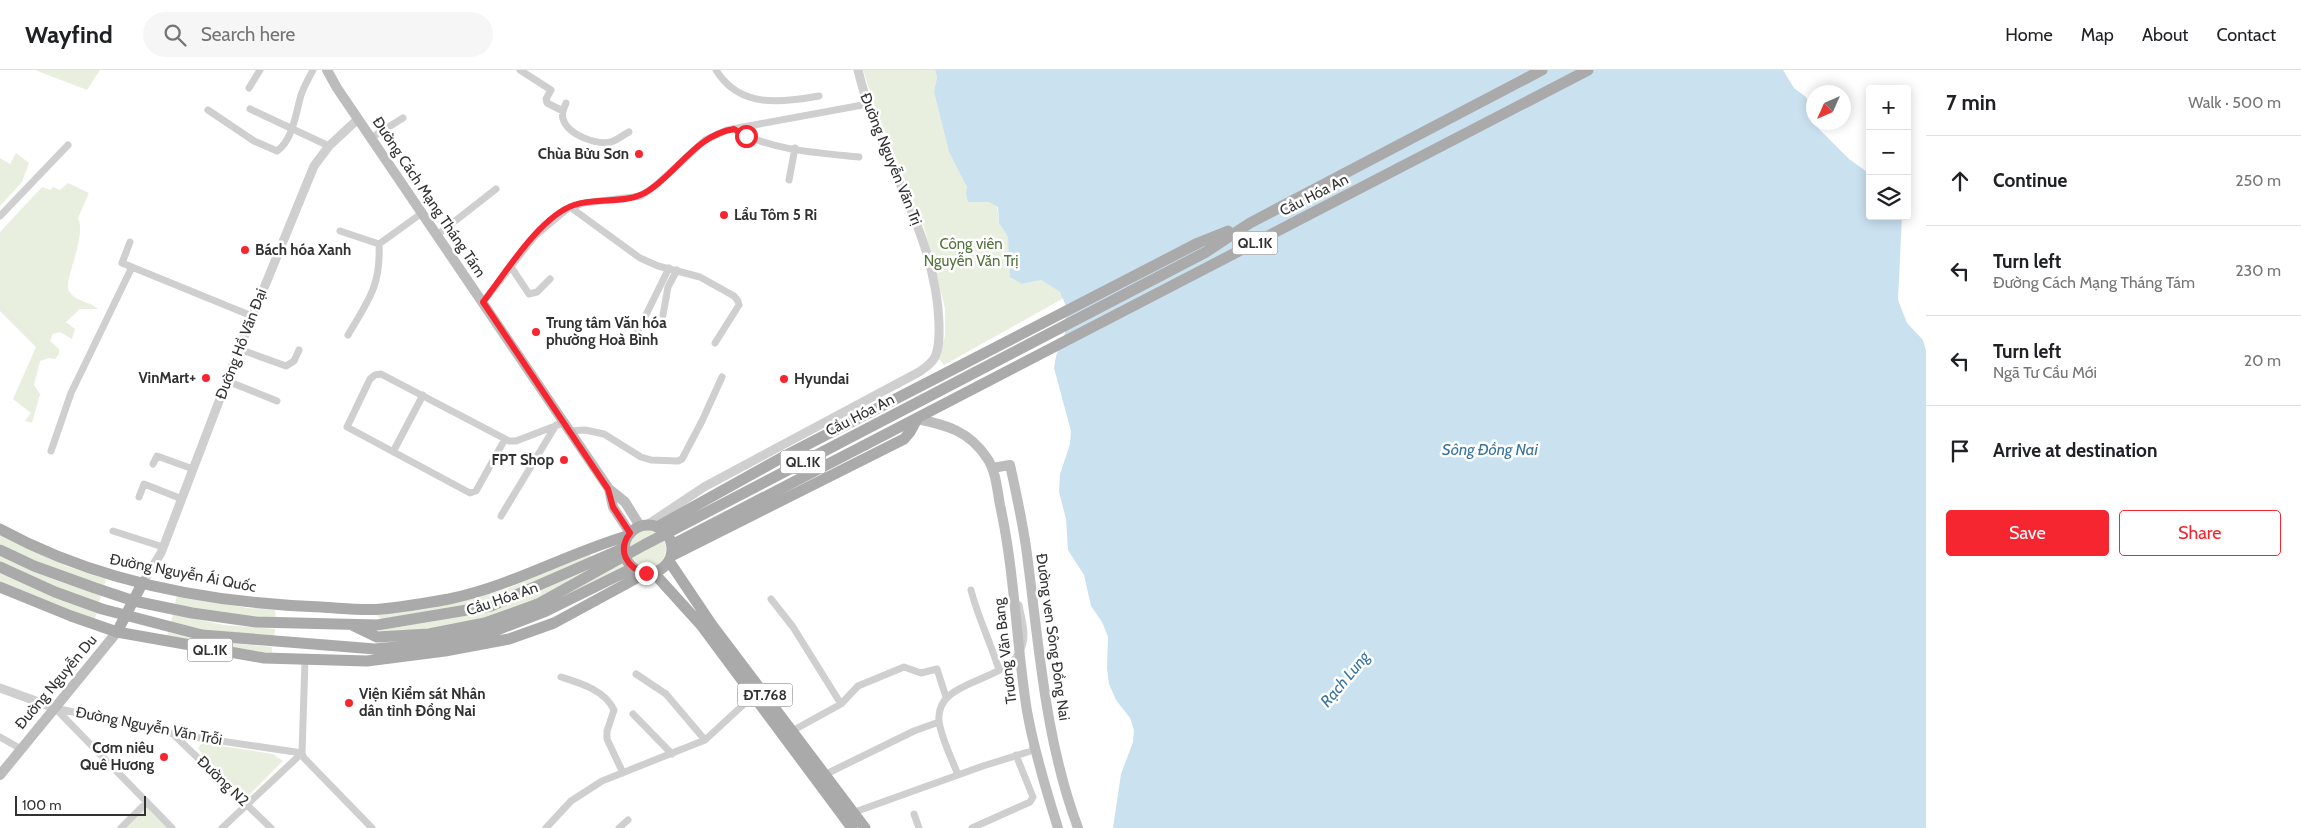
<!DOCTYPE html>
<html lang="en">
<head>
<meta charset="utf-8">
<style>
	body { margin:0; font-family:Cabin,sans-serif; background:#f6f6f6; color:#202124 }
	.controls { position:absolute; right:15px; top:15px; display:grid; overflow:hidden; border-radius:5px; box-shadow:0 2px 12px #0003 }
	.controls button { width:45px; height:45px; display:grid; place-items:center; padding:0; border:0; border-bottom:1px solid #e0e0e0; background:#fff; color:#202124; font:25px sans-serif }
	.compass { position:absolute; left:1806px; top:15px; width:45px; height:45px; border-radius:50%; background:#fff; box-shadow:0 2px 12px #0003; rotate:225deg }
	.scale { position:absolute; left:15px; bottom:12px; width:131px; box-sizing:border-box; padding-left:5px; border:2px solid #323232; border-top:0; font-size:14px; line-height:18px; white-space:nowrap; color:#323232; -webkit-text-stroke:4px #fff; paint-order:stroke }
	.stop { position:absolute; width:15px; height:15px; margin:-11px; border:4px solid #f62631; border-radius:50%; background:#fff }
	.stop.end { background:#f62631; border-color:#fff; box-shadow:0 1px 5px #0008 }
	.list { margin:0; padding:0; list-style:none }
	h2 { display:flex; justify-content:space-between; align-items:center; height:65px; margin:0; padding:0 20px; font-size:21px }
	h2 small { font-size:16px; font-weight:400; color:#757577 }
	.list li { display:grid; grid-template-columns:32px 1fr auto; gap:15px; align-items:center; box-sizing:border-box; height:90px; padding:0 20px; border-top:1px solid #e0e0e0 }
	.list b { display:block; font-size:19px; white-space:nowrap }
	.list p { margin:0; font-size:16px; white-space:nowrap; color:#757577 }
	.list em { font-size:16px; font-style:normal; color:#757577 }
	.actions { display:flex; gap:10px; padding:15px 20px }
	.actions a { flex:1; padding:11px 0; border:1px solid #f62631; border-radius:5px; text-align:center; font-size:18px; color:#f62631 }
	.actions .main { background:#f62631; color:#fff }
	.icon { flex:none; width:28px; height:28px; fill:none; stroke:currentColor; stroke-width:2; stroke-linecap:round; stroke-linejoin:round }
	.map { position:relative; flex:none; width:1926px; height:758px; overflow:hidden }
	header { display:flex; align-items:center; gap:30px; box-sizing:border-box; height:70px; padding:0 25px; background:#fff; border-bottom:1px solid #e0e0e0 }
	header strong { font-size:24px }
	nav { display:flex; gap:28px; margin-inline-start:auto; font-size:18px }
	.search { width:350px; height:45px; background:#f6f6f6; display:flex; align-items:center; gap:12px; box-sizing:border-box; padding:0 18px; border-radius:28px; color:#757577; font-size:19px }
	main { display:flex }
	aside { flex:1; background:#fff }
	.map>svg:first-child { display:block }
	.green { fill:#e8efdf }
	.water { fill:#cae1f0 }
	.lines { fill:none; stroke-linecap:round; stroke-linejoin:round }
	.minor { stroke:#cfcfcf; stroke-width:7 }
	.tertiary { stroke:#cfcfcf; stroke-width:9 }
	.secondary { stroke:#bcbcbc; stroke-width:10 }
	.primary { stroke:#aaa; stroke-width:11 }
	.route { stroke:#f62631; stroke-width:6 }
	.poi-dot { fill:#f62631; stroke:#fff; stroke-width:2 }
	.labels { text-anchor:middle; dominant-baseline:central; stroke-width:5; stroke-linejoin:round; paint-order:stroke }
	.shield { fill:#fff; stroke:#707070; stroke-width:1 }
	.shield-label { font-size:14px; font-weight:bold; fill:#323232 }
	.poi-label { font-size:15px; font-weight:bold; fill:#323232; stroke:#fff; text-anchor:start }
	.street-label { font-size:15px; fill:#323232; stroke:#fff }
	.park-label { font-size:15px; fill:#53733a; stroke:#fff }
	.water-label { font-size:16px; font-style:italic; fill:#36739e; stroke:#fff }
</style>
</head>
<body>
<header>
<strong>Wayfind</strong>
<div class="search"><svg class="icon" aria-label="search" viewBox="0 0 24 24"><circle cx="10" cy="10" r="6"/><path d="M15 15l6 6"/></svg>Search here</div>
<nav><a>Home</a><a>Map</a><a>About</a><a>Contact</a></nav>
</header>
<main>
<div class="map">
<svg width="1926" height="758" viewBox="0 0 1926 758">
	<rect width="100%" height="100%" fill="#fff"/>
	<!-- green -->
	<path class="green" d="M35 0H100L87 20Z
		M863 0H935L937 7 934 22 949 82 965 111 968 122 997 135 999 153 1008 167 1010 182 1022 214 1041 210 1060 222 1064 228 944 295 939 289 945 266V238L933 191 924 157 873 32Z
		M16 83 29 93 22 112 0 136V88L10 94Z
		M68 113 89 123 78 148C87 168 63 210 69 221 75 232 90 231 98 239H80L66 252 75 259 72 269 60 262 53 264 50 271 59 279V284L55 289 49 288 40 291 34 315 40 324 32 353 25 351 31 343 13 329 36 277 0 241V162L42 117 50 120 53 117 60 120Z
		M628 479a19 19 0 1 1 38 0a19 19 0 1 1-38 0Z
		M0 465 66 496 106 509 104 516C69 503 33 492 0 474Z
		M589 483 591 487 489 531 381 549 376 544 450 533 507 519Z
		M0 485 32 501 101 525 99 533 57 518 0 492Z
		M619 485 624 497 544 536 473 561 379 574 380 560 436 551Z
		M0 503 97 543 94 550 0 511Z
		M177 525 248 538 275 540 276 549 227 545 175 534Z
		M173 544 224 555 275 559 274 567 203 560 171 552Z
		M168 562 200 570 272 577V584L167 567Z
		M202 673 273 684 283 691 246 728 203 685 198 678Z
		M147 737 168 758H125Z"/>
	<!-- water -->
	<path class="water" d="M935 0H1783L1794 18 1806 27 1812 39 1814 52 1817 57 1849 89 1870 104V146H1902L1898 230 1907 253 1923 270 1926 281V758H1113L1121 704 1133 672 1134 660 1130 648 1116 630 1109 614 1107 598 1108 567 1102 552 1091 536 1084 505 1068 480 1066 449 1059 422 1060 404 1070 374 1071 361 1054 298 1056 286 1065 263 1066 236 1060 222 1041 210 1022 214 1010 207 1008 167 999 153 998 137 989 132H968L966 124 967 117 949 82 934 22 937 7Z"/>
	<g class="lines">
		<!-- minor -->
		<path class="minor" d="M520 0 551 20 546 29 547 33 563 41
			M716 0C739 38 780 33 819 26
			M249 18 260 0
			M566 33C564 38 561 44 563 49 568 65 596 75 611 72 617 70 623 65 629 62
			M250 39 329 76
			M208 40 254 71 277 81C293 70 296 42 301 25 304 16 309 8 313 0
			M734 59C767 80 820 83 859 87
			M371 68 403 48
			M789 110 795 78
			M570 137 640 188 658 196 700 207 734 226 738 231 739 235 715 273
			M0 146 68 75
			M340 161 379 174
			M437 165 496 119
			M130 172 122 193 252 246
			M511 197 529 224 537 222 550 209
			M483 232 535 166 567 139 584 133 641 126 655 116 705 70 727 60 868 34
			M663 245 668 217 677 200
			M348 265C368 231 381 216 379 174L422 143
			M636 265 669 198
			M239 279 286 296 294 291 299 280
			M227 311 277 331
			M568 361 585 360 604 364 641 387 651 390 678 391 682 389 702 351 722 307
			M505 369 476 421 470 423 347 357 370 309 375 305 381 304 509 371H516L563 353
			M51 381 71 323 132 197
			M393 382 423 325
			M153 394 157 386 193 399
			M139 427 144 414 182 429
			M501 446 556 355
			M113 461 163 477
			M971 520C978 548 991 573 999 600
			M771 529 793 557 841 634
			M636 604 666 624 705 670
			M561 607C580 613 605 620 614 640L607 661V669L623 703
			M55 638 174 664 302 683
			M55 638 172 758
			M633 644 672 684
			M792 661 841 634 858 616 904 597 921 603 937 599 946 627
			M174 665 271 758
			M0 667 21 679
			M302 683 304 688 372 758
			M824 705 914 661 939 652
			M958 705C952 689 941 668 939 651 935 606 1014 615 1023 573 1026 561 1021 547 1019 535
			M852 743 983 696 1031 681 1035 675
			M914 744 919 758
			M121 758 147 732
			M222 758 302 683 305 591
			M546 758 571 731 602 711 705 670 754 625
			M619 758 628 750
			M972 758 1030 732 1033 727 1016 685"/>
		<!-- tertiary -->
		<path class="tertiary" d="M647 455 704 417 919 302C925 298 932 293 935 287 940 276 939 264 939 253 936 162 878 86 858 0
			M143 512 161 483 239 279 314 96 329 76 358 49
			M0 618 55 638"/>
		<!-- secondary -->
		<path class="secondary" d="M327 0 337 18 609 419 625 432 640 456
			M917 349C947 355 969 361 987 388 996 401 997 419 1000 435 1015 503 1016 573 1027 641 1034 680 1046 720 1058 758
			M992 398 1010 395C1016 422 1022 450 1026 477 1039 572 1044 667 1078 758
			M609 419 613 437 630 463
			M0 705 117 562"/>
		<!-- primary -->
		<path class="primary" d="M624 479a24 24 0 1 1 48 0a24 24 0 1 1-48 0Z
			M657 457 783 387 1198 173 1228 161
			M0 459C97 512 212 533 321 537 341 538 362 541 382 539 404 537 427 533 449 529 512 516 566 484 627 466
			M672 475 1588 0
			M0 480 34 496 95 518 134 531 192 543 256 552 377 555 491 536 624 478
			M671 486 904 369 910 362 917 349
			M669 491 712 555 865 758
			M0 497 55 522 102 539 202 565 375 579 419 575 497 560 546 541 633 498
			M653 502 701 555 852 758
			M0 517 71 546 117 562 264 588 367 591 445 581 509 569 554 553 646 503
			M352 555 377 567 429 564 485 553 538 534 644 475 1206 182 1250 153 1542 0
			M117 562 143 512"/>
	</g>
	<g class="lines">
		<!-- route -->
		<path class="route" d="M646 503C626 498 617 480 630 463L613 437 608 419 483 232C505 204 539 147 574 135 598 127 626 135 648 121 678 102 696 65 734 59L746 66"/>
	</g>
	<!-- markers -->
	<g class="poi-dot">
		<circle cx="639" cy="84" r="5"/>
		<circle cx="724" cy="145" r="5"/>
		<circle cx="245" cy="180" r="5"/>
		<circle cx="536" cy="262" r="5"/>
		<circle cx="206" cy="308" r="5"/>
		<circle cx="784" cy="309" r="5"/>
		<circle cx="564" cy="390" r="5"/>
		<circle cx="349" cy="633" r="5"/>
		<circle cx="164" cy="687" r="5"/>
	</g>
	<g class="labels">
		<!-- shield labels -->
		<g class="shield">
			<rect x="1232.5" y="161.5" width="45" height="23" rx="4"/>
			<rect x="780.5" y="380.5" width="45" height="23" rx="4"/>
			<rect x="187.5" y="568.5" width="45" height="23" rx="4"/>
			<rect x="737.5" y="613.5" width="55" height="23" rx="4"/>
		</g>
		<g class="shield-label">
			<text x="1255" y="173">QL.1K</text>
			<text x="803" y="392">QL.1K</text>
			<text x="210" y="580">QL.1K</text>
			<text x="765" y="625">ĐT.768</text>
		</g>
		<!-- poi labels -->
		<g class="poi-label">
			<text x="629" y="84" text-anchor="end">Chùa Bửu Sơn</text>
			<text x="734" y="145">Lẩu Tôm 5 Ri</text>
			<text x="255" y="180">Bách hóa Xanh</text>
			<text x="546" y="253">Trung tâm Văn hóa<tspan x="546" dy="17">phường Hoà Bình</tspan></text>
			<text x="196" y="308" text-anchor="end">VinMart+</text>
			<text x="794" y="309">Hyundai</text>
			<text x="554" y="390" text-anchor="end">FPT Shop</text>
			<text x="359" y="624">Viện Kiểm sát Nhân<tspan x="359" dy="17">dân tỉnh Đồng Nai</tspan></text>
			<text x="154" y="678" text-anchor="end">Cơm niêu<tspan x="154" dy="17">Quê Hương</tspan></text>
		</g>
		<!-- street labels -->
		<g class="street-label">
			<text transform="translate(891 89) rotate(68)">Đường Nguyễn Văn Trị</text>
			<text transform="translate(1314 125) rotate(-27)">Cầu Hóa An</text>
			<text transform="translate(429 127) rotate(56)">Đường Cách Mạng Tháng Tám</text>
			<text transform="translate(241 274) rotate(-69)">Đường Hồ Văn Đại</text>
			<text transform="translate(860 345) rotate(-27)">Cầu Hóa An</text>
			<text transform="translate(183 503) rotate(11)">Đường Nguyễn Ái Quốc</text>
			<text transform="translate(502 529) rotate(-19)">Cầu Hóa An</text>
			<text transform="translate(1053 567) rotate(82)">Đường ven Sông Đồng Nai</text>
			<text transform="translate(1005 581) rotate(-97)">Trương Văn Bang</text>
			<text transform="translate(56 612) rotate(-50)">Đường Nguyễn Du</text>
			<text transform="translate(149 656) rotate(11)">Đường Nguyễn Văn Trỗi</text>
			<text transform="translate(223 711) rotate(44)">Đường N2</text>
		</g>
		<!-- park labels -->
		<g class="park-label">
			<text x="971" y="174">Công viên<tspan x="971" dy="17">Nguyễn Văn Trị</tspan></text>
		</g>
		<!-- water labels -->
		<g class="water-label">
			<text x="1490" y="379">Sông Đồng Nai</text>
			<text transform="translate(1345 609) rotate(-50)">Rạch Lung</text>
		</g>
	</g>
</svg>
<div class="controls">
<button>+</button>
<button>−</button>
<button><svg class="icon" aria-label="layers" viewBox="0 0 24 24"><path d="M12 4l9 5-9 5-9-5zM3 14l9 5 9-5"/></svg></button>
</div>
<svg class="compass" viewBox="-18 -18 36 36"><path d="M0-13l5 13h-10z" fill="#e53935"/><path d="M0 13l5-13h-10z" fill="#757577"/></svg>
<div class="scale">100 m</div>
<div class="stop" style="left:746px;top:66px"></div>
<div class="stop end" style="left:646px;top:503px"></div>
</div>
<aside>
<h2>7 min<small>Walk · 500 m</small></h2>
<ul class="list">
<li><svg class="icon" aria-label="ahead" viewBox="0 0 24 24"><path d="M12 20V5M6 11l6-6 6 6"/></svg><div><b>Continue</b></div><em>250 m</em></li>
<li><svg class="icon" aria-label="left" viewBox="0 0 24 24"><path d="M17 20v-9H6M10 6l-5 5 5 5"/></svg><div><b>Turn left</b><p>Đường Cách Mạng Tháng Tám</p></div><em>230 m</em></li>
<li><svg class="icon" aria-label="left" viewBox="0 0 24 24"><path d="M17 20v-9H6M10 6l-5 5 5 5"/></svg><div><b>Turn left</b><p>Ngã Tư Cầu Mới</p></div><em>20 m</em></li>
<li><svg class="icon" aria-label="arrive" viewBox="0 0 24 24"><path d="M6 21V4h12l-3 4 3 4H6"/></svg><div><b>Arrive at destination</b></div></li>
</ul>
<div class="actions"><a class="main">Save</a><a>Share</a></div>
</aside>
</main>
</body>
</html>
